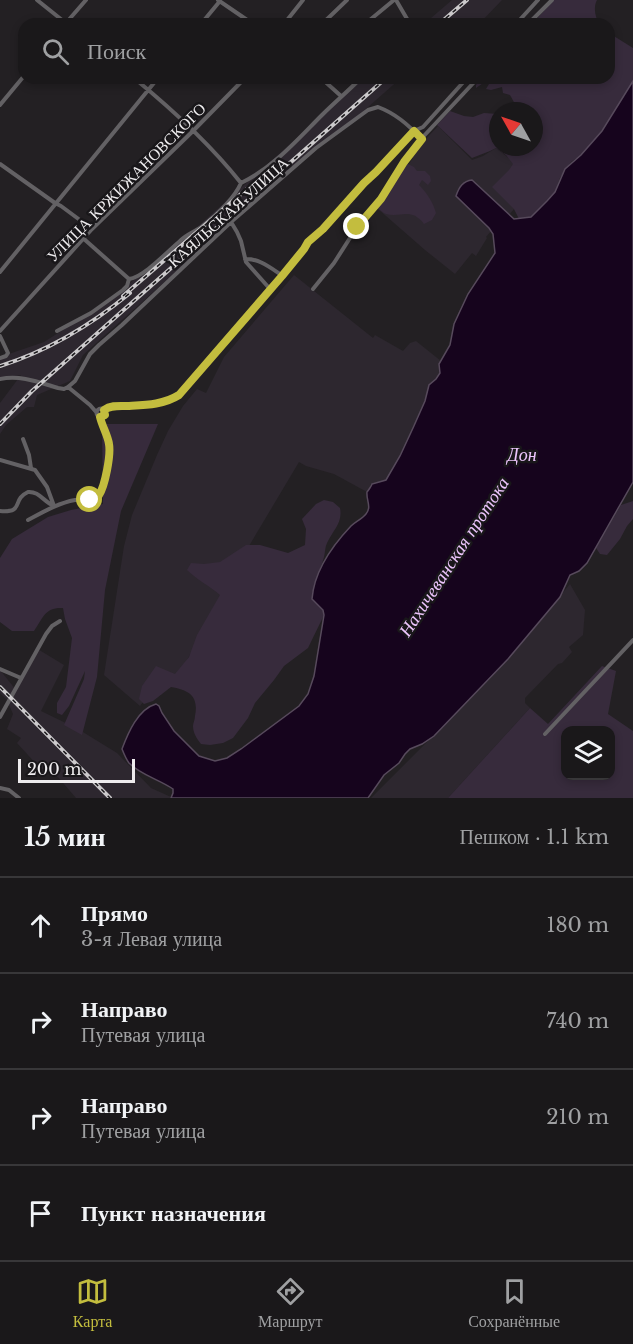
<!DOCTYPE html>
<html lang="ru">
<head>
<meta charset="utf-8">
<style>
	body { margin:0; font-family:"Libre Baskerville",serif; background:#272527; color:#f1f3f6 }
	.controls { position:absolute; right:18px; bottom:18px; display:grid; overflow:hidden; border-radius:12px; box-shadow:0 3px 9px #0003 }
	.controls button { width:54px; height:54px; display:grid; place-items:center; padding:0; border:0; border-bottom:2px solid #383739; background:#1a181a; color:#f1f3f6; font:30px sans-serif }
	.compass { position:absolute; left:489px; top:102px; width:54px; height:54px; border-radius:50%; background:#1a181a; box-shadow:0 3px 9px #0003; rotate:310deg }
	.scale { position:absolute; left:18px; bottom:15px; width:117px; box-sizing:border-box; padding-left:6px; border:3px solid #eeecee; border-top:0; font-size:16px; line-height:21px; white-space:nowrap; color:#eeecee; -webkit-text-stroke:4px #19171a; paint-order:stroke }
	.stop { position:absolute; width:18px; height:18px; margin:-14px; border:4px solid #c3bd3e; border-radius:50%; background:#fff }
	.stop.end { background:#c3bd3e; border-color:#fff; box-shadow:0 2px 6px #0008 }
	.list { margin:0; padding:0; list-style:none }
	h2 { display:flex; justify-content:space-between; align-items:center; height:78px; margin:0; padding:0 24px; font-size:26px }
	h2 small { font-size:20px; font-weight:400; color:#9fa0a2 }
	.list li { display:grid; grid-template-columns:39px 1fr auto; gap:18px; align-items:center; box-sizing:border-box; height:96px; padding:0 24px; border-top:2px solid #383739 }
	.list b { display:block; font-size:22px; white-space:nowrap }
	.list p { margin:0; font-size:20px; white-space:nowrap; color:#9fa0a2 }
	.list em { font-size:20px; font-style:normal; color:#9fa0a2 }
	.icon { flex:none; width:33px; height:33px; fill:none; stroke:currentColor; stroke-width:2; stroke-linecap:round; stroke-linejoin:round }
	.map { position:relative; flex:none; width:633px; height:798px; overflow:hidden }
	.search { position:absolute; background:#1a181a; box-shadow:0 3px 9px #0003; left:18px; right:18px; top:18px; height:66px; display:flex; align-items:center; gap:15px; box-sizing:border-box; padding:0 21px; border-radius:18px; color:#9fa0a2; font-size:22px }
	.sheet { height:462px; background:#1a181a }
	nav { display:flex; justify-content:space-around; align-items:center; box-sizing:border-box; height:84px; border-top:2px solid #383739; background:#1a181a; font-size:16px; color:#9fa0a2 }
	nav a { display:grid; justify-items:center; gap:3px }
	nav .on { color:#c3bd3e }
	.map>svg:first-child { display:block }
	.built { fill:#2d272f }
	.green { fill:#372b3c; fill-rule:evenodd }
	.water { fill:#16041d; stroke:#574a5c; stroke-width:1.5 }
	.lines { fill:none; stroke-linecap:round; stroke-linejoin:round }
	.minor { stroke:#636164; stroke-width:4 }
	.rail-casing { stroke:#cccacc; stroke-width:4 }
	.rail { stroke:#19171a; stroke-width:1.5; stroke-dasharray:4.5; stroke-linecap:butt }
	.route { stroke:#c3bd3e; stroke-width:8 }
	.labels { text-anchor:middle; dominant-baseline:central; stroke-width:5; stroke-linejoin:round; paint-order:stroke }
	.street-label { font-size:16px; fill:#eeecee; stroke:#19171a }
	.water-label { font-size:18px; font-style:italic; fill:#ecc5fc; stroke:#19171a }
</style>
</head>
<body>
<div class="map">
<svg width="633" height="798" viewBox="0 0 633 798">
	<rect width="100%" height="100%" fill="#232023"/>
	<!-- built -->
	<path class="built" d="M452 0H502L479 24H424Z
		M364 78H401L359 115 294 166 83 355 70 381 37 395 34 407H27L6 425 0 434V403L21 375 0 379V357L44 342 110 300 196 228Z
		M438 126 472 160 483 156 496 148 548 189 523 211 514 209 495 232 491 231 486 237 487 238 476 256 472 253 455 274 425 250 378 209 413 158 411 155Z
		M294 275 373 338 375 335 403 351 410 343 416 341 441 361 439 364 440 373 436 379 429 385 425 401 413 428 400 456 386 480 372 484 367 492 334 474 306 466 299 462 224 588 227 592 174 682 163 675 140 706 104 675 124 546 132 515 157 455 168 431 183 406 197 389 206 393 224 357Z
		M570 584 585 610 583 635 569 647 572 652 562 663 558 664 525 698V703L530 708 448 798H371L490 679Z
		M36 648 64 665 41 711 78 729 117 753 151 788 171 797 170 798H76L58 777 39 767 17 743 21 738 7 729 13 714 7 700 0 693V670L16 690Z"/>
	<!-- green -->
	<path class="green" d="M554 0H597C593 7 595 18 600 24H532Z
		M609 33 633 48V81L602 131 581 155 571 162 560 178 555 192 547 201 531 217 519 219 514 209 492 187 509 170 513 164 506 155 496 148 490 151 472 158 437 125 450 111 464 116 473 117 484 113 498 114V147H534V111H510L515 104 510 95 503 93 502 87 491 90 486 89 489 84V79L476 88V85L482 78H609Z
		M406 163 414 167 417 171H425L430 176 431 181 428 185 422 180 419 185C427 193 433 202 436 213L432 220 424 224C411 207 401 218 386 214 383 213 381 210 378 209L379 203Z
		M102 424H158L121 511 105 590 97 677 82 735 64 725 84 679 85 671 69 706 62 715 57 713V703L66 687 72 638 65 619 63 608C45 607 43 618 34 631H12L0 622V558L12 539 48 517 71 510 103 504Z
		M324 500 333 502 340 508C343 523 333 530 327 543 325 547 325 553 324 557 320 571 313 584 312 599L323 610 324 615 308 648 284 666 274 680 255 703 248 718 233 738 223 743 210 745 201 744C197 739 193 733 193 726 193 723 195 720 195 716 199 696 189 690 171 687L153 701 144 704 139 699 142 686 156 666 175 674 189 657 197 635 220 595C210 586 197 580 187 570L191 563 204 564 220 562 246 545H260L288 553 305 545 306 529 302 519 316 504Z
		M633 501V519L627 526 620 539 607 555 600 554 596 548 621 505Z
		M602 666 616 671 608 714 633 731V798H448L530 708 548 724ZM566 730H610V776H566Z"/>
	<!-- water -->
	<path class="water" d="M633 81V482L587 563 579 571 570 575 560 597 508 659 434 736 422 744 410 749 405 754 399 763 384 775 368 798H171L173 793V789C160 780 139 774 129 763 126 759 124 754 122 749 128 733 138 709 156 704L159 706 162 713 174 731 199 756 215 761 227 758 241 749 299 706 308 694 314 676 324 615 323 610 312 599C314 572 333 545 351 526 355 522 362 519 366 514 372 507 366 500 367 492 368 491 372 485 372 484L386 480 400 456 413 428 425 401 429 385 436 379 440 373 439 364 450 345 454 324 468 294 495 253 493 234 489 228 456 196C459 187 463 181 472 180L514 219 531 217 547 201 555 192 565 169 581 155 602 131Z"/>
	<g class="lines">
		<!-- minor -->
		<path class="minor" d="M37 0 67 24
			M218 0 253 24
			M396 0 410 24
			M66 23 86 0
			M201 24 220 1
			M284 24 303 0
			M322 24 347 0
			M365 24 394 0
			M516 24 538 0
			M528 24 552 0
			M134 78C173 110 210 144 241 183
			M321 78 341 96
			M0 105 24 76
			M0 164 55 203 61 206 92 229
			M231 222 237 232 241 241 246 262 270 289
			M84 239 129 279
			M245 259C259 258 272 269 283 276
			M0 272 158 78
			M313 289 334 263 357 227 381 199 404 162 421 139 478 78
			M0 331 92 229 193 131 245 78
			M57 331 91 313 123 290 127 286 129 279C143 278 169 250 180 241 186 235 194 232 200 228 214 217 234 199 241 183 273 168 297 140 322 115 334 103 347 92 359 80
			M0 336 8 353 6 356 0 358
			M0 379C21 375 38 382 58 388L64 389 68 387 90 405 97 413
			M68 387 75 381 90 354 99 345 122 325 231 222 316 148 368 110 378 107C394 113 410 126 421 139
			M96.5 413a4.5 4.5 0 1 1 9 0a4.5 4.5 0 1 1-9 0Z
			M104 409C111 405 119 406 127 406 145 405 163 405 179 395L283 276 304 249 308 242 323 229 364 183 376 172 414 131 423 127 467 78
			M23 439 29 455 31 468
			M0 460 35 470 47 487 54 506
			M0 511C25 513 11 500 28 492 39 491 44 502 54 506
			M28 520C43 512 58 503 75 500 81 499 87 501 93 499 106 494 111 455 109 443 107 434 103 426 100 417
			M0 669 21 678
			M0 717 46 634 52 626 60 621
			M545 734 633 640
			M0 788 9 790 19 798"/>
		<defs>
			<path id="rail" d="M439 24 467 0
				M123 296 256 181
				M0 366C48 351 91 325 130 293
				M0 424 32 391 386 78
				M0 687 110 798"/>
		</defs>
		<!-- rail casing -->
		<use href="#rail" class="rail-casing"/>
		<!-- rail -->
		<use href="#rail" class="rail"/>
	</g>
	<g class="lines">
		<!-- route -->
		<path class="route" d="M90 500C95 498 96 499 99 495 105 486 111 455 109 444 108 436 102 426 100 417L105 415 104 410C111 405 119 406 127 406 145 405 163 405 179 395L282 276 304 249 308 242 323 229 364 183 376 172 414 131 422 139 404 162 381 199 357 227"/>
	</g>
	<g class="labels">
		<!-- street labels -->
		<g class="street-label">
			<text transform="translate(126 182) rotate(-45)">УЛИЦА КРЖИЖАНОВСКОГО</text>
			<text transform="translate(228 212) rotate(-42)">КАЯЛЬСКАЯ УЛИЦА</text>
		</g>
		<!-- water labels -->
		<g class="water-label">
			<text x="522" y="455">Дон</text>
			<text transform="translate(454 557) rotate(-57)">Нахичеванская протока</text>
		</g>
	</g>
</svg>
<div class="controls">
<button><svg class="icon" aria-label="layers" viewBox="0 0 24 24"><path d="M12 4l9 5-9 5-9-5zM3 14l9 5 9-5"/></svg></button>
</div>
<svg class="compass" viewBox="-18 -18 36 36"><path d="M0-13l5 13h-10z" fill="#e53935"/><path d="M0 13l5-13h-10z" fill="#9fa0a2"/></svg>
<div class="scale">200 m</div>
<div class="stop" style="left:90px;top:500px"></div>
<div class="stop end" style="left:357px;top:227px"></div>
<div class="search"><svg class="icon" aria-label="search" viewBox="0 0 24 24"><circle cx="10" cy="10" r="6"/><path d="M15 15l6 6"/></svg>Поиск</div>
</div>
<section class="sheet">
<h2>15 мин<small>Пешком · 1.1 km</small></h2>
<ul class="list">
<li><svg class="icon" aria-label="ahead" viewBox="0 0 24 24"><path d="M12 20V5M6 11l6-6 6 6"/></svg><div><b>Прямо</b><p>3-я Левая улица</p></div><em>180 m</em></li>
<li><svg class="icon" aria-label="right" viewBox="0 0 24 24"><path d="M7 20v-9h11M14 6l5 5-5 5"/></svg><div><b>Направо</b><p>Путевая улица</p></div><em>740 m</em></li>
<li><svg class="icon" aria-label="right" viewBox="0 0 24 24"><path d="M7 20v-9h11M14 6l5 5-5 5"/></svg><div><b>Направо</b><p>Путевая улица</p></div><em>210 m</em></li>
<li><svg class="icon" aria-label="arrive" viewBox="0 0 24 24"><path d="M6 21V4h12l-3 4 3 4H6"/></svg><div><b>Пункт назначения</b></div></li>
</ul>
</section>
<nav>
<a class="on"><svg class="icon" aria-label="map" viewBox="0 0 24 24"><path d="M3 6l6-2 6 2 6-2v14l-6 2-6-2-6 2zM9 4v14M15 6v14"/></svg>Карта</a>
<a><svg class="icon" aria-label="directions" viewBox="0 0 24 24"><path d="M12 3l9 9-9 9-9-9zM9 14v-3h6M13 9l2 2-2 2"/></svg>Маршрут</a>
<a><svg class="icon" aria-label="saved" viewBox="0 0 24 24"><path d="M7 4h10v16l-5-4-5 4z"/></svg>Сохранённые</a>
</nav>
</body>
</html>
